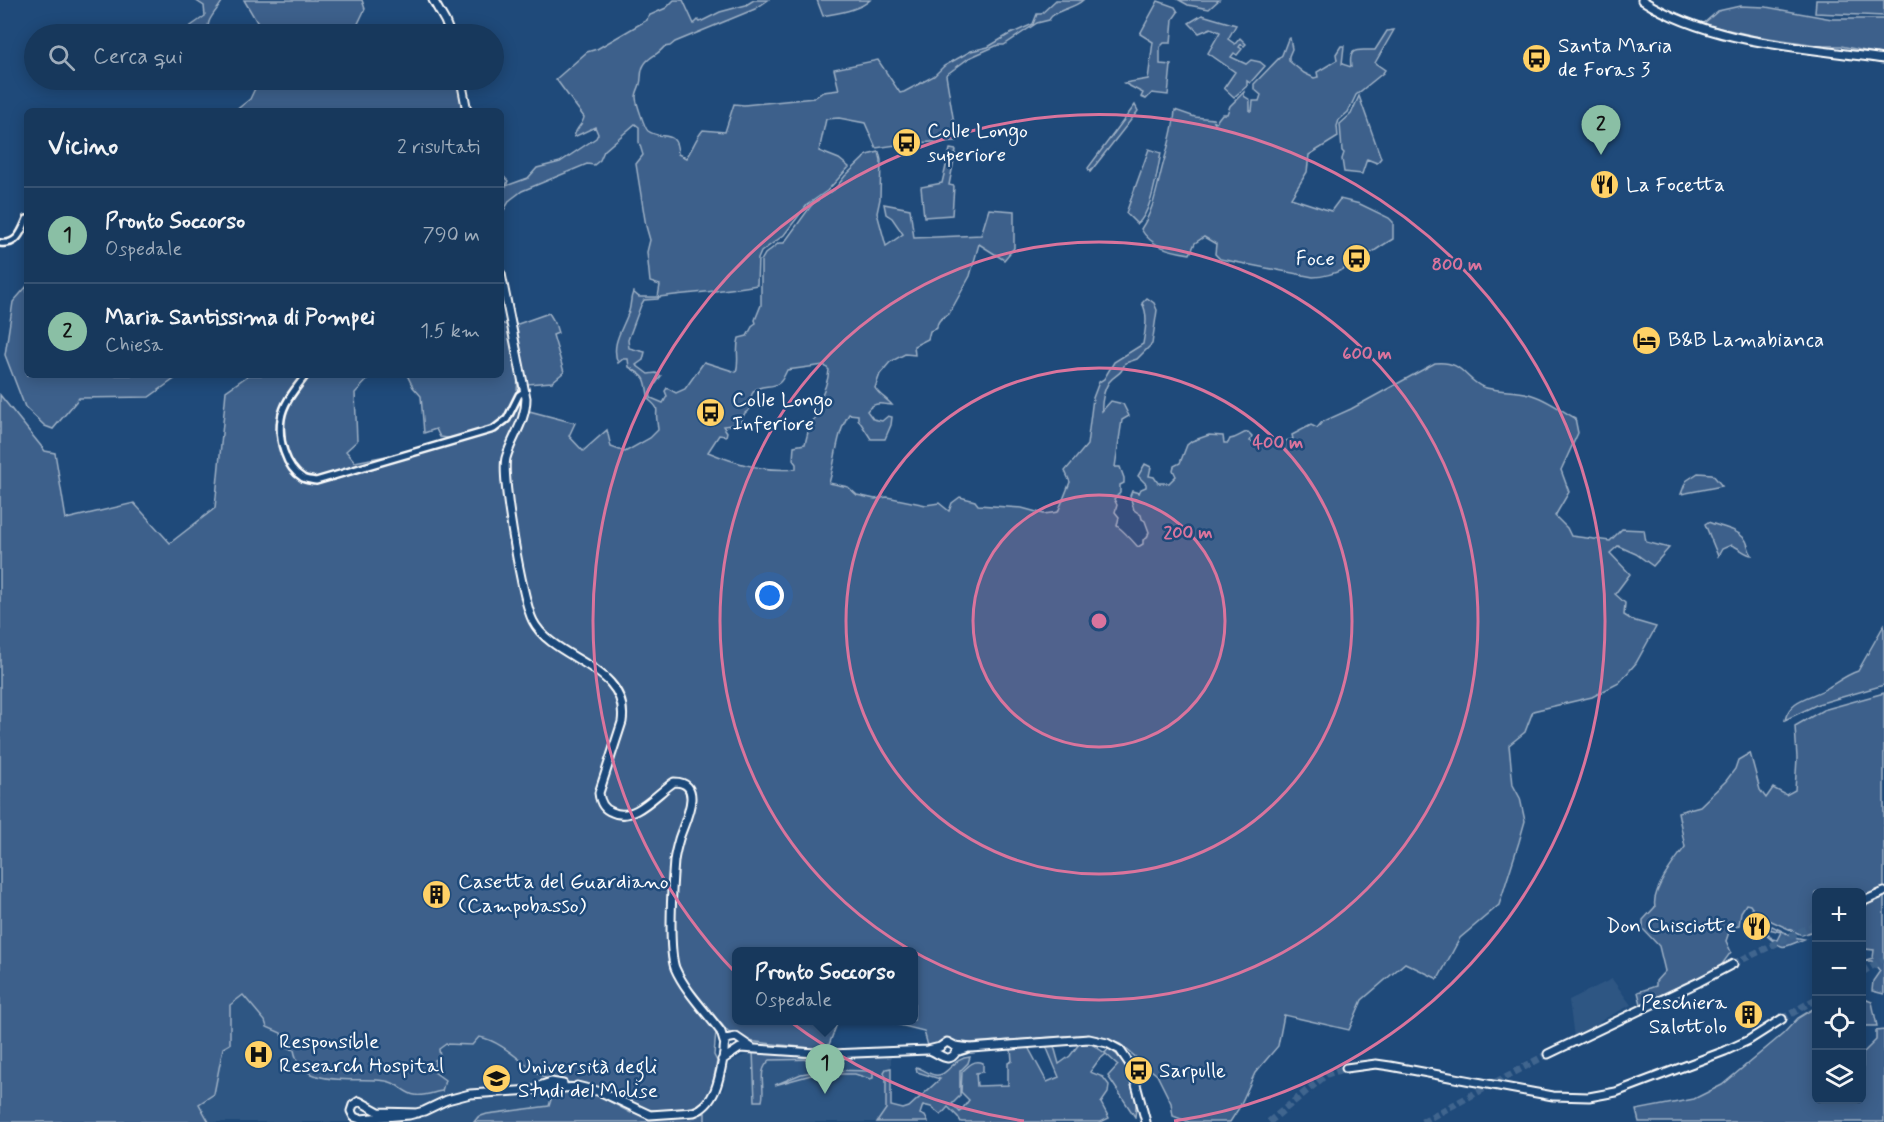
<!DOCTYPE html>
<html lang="it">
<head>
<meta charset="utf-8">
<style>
	body { margin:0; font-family:Mynerve,sans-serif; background:#244365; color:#f1f3f6 }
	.controls { position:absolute; right:18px; bottom:18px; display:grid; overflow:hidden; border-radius:9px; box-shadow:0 3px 15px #0003 }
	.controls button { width:54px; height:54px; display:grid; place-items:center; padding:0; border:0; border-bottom:2px solid #365272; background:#17385c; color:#f1f3f6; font:30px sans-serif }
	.you { position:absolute; left:770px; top:596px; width:21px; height:21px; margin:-15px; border:4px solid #fff; border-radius:50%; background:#1a73e8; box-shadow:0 0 0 9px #1a73e833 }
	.badge { display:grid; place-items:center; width:39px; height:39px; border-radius:50%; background:#8abfa5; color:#111; font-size:20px; font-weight:700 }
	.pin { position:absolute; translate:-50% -50px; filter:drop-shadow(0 2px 3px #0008) }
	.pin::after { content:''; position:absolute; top:32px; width:21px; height:18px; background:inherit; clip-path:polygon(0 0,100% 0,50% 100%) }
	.popup { position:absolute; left:732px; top:947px; width:186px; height:78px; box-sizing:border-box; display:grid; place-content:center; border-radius:9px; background:#17385c; filter:drop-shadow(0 2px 4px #0005); font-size:20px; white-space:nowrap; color:#9eacbb }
	.popup b { font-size:22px; color:#f1f3f6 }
	.popup::after { content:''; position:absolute; left:50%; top:100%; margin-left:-12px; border:12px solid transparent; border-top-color:#17385c }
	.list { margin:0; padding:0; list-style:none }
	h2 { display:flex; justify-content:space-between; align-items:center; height:78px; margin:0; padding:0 24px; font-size:26px }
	h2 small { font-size:20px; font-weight:400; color:#9eacbb }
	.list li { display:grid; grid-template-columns:39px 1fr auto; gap:18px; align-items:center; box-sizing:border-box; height:96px; padding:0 24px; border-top:2px solid #365272 }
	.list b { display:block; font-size:22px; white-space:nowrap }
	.list p { margin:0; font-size:20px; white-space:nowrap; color:#9eacbb }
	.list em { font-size:20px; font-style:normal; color:#9eacbb }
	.icon { flex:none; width:33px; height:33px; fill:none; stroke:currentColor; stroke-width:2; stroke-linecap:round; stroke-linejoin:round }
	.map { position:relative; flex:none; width:1884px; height:1122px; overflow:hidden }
	.search { position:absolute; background:#17385c; box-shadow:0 3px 15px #0003; left:24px; top:24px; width:480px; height:66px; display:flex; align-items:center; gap:15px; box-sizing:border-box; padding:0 21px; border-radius:33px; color:#9eacbb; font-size:22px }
	.panel { position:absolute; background:#17385c; box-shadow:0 3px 15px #0003; left:24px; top:108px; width:480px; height:270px; border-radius:9px }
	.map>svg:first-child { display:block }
	.built { fill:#2e5683 }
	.green { fill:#3c618b; stroke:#9eb0c5; stroke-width:1.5; fill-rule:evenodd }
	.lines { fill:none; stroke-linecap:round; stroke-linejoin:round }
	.major-tunnel { stroke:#41658e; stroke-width:7; stroke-dasharray:7 3.5; stroke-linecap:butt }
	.minor-casing { stroke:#fff; stroke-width:10 }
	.major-casing { stroke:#fff; stroke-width:11 }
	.minor { stroke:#1f4a7a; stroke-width:5 }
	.major { stroke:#1f4a7a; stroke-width:7 }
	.ring { fill:none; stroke:#da749d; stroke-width:3 }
	.labels { text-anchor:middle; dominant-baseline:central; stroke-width:5; stroke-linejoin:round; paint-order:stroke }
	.poi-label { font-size:21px; fill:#fff; stroke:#1f4a7a; text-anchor:start }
	.centre { fill:#da749d; stroke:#1f4a7a; stroke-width:3 }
	.ring-label { font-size:18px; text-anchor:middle; font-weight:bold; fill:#da749d; stroke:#1f4a7a; stroke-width:5; stroke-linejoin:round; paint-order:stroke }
</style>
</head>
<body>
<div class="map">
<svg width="1884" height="1122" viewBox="0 0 1884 1122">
	<rect width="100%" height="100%" fill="#1f4a7a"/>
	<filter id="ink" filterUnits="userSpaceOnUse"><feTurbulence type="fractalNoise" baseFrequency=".0167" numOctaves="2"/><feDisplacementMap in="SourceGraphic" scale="12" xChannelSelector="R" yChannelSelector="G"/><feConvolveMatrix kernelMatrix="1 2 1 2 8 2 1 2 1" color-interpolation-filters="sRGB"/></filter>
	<g filter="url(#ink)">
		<!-- built -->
		<path class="built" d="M1612 979 1631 1005 1600 1021 1601 1025 1574 1038 1569 1000Z
			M243 995 265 1021 267 1027 281 1034V1040L294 1050 296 1059 351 1081 387 1080 415 1095 442 1091 441 1076 433 1073 439 1049 446 1044 472 1045 479 1037 498 1044 551 1081 554 1090 549 1106 487 1114 478 1117 474 1122H209L198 1104 214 1094 223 1048 230 1043V1004Z
			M753 1051 821 1059 891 1057V1068L886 1069V1109L877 1122H705V1113L711 1106 717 1093 723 1090 724 1085 721 1082 726 1067 734 1060Z"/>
		<!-- green -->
		<path class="green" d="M195 0H223C217 12 203 21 210 34H183L188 28 205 16 204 6Z
			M244 0H362L365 9 353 34H264Z
			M674 0H683L694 24 698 20 700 22 720 12 746 5 754 0H768L755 9 675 42 670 46 664 47C658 55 648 57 644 65 640 71 642 78 640 84 639 88 636 93 636 97 636 102 645 129 648 131 662 141 677 128 678 154L686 158C693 149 695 139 703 130L725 132 734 104 744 105 814 98 823 92 839 90 834 69 878 60 900 93 904 92 934 76 944 66 971 51 988 47 1008 35 1033 24 1037 14H1041L1056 0H1083C1074 9 1055 9 1049 20L1037 23 1004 45H998L969 58 946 75 957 141 910 143 876 148 865 123 839 118 826 119 819 151 839 159 849 167 827 191 807 205 784 235 761 252 758 259 757 285C724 291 691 293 659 297L658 299 644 300 641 305 628 340 629 348 645 352 643 360 636 365 648 374 656 373 661 376 650 392 651 398 663 403 667 396 665 391 667 388 676 393 685 389 704 362 736 372C740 360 735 351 739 338L747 336 753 325 756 323 755 320 761 305V261L765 254 779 243H784L813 203 834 190 845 176 867 155 879 152 881 160 880 199 877 213 886 246 903 234 892 218 886 214 884 204 910 209 914 238 981 235 989 209 1014 211V248L1004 260 979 244 970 276 949 314C943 317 937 320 937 328L930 331 928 339 914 346 915 355 905 354 890 362 880 374 875 388C879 395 887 399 892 405 881 404 874 401 867 411L873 419 882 421 888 416 892 417 891 425 885 439H871L858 419V415L849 414C836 434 836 461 829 483L848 487 857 495 875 499 887 497 926 505 939 503 949 511 952 503 960 497 975 501 978 505 1022 508 1044 514 1058 512 1070 482 1065 471 1087 445 1093 398 1099 382 1104 379 1114 362 1143 344C1145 331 1149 315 1142 303L1147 298 1154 303 1157 310 1152 344 1137 359 1125 363C1121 376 1116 373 1109 382 1104 389 1101 403 1102 411L1111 401 1123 404 1129 416 1122 420 1115 467H1120L1124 478V483L1120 485V493L1114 499 1117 505 1115 512 1119 517 1117 526C1124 531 1131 539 1138 547L1143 544V540L1147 538 1149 532 1145 521 1142 519 1141 515 1134 510 1130 496 1132 491 1139 493 1141 489 1146 487V484L1138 476 1145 464 1151 467 1149 476 1154 477 1158 483H1169L1176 476 1173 470 1174 466 1180 463 1187 445 1192 441 1209 435 1223 436 1224 443H1228L1230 439C1238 438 1241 433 1248 432L1252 436 1250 441 1263 445 1282 439 1285 441 1293 439 1292 435 1311 425 1317 428 1322 422 1351 409 1435 363C1463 360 1464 379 1483 387 1498 392 1514 390 1529 394 1545 398 1561 410 1575 418L1578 433 1561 470 1569 492 1555 516 1567 528 1571 536 1610 541 1622 529 1644 530 1646 542 1669 548 1653 566 1636 554 1618 546 1610 553 1630 574 1615 594 1625 603 1624 615 1632 620 1656 627 1636 663 1619 683 1592 697 1533 711 1525 732 1509 745 1513 785 1520 798 1525 821 1519 842 1499 905 1460 938 1438 979 1405 963 1362 1000 1349 1030 1284 1015 1278 1046 1255 1073 1239 1108 1230 1122H1189L1173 1116 1171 1103 1157 1075 1120 1044 1101 1037 1082 1035 928 1046 924 1031 884 1021 914 1020V952H736V1020L838 1021 827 1050 747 1041 728 1032 692 988 686 990 716 1031 714 1055 717 1061C711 1096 709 1108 671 1110 660 1111 650 1111 640 1107 624 1101 610 1091 594 1086 582 1081 558 1084 549 1080 525 1068 506 1042 479 1037L472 1045 446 1044 439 1049 440 1058 435 1060 434 1072 445 1080 442 1091C435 1092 422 1097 415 1095 405 1094 397 1082 386 1081 357 1076 301 1091 294 1050L284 1046 281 1033 267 1027 265 1021 243 995 230 1005V1044L223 1048 214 1094 199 1104 209 1122H0V395L45 451 55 453 66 519 134 503 170 543 215 508 226 391 249 375H372L355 393 357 441 346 451 355 462 468 440 507 425 521 400H523L520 432 529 411 575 423 569 436 583 451 607 430 611 447 625 452 650 438 658 430C658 427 657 424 657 421 655 408 661 410 649 400 644 378 650 380 629 367L628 359H623L618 363C610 344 623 329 629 311 631 305 630 299 633 292L639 297H658L660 285 650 282 647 252 650 240 646 226 636 164 643 155 639 142V127L635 124 604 151 600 160 594 165 587 164 522 191 510 200 501 215V179L504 177 508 181 506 186 528 178 537 168 560 162 596 138 598 134 595 127 574 137C576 127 583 125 584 117L556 79 587 52 597 49 647 20 648 16 666 8ZM824 365 829 370C828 382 823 394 817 404L820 406 817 416 810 424 805 444 794 446 793 460 796 464V469C765 472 737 464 708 452L719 435 726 436 727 432 723 426 739 424 745 413 750 409C751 404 750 398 752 394 758 383 771 389 779 383 783 380 785 374 787 370Z
			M817 0H870C860 10 837 13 823 16Z
			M1179 0H1219L1209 9 1188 5Z
			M1816 0H1884V16L1815 13Z
			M1158 1 1175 7 1178 12 1173 19 1171 43H1164L1160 47V64L1171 65 1168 95 1152 93 1146 99 1141 97 1143 93 1124 83 1148 79 1153 42 1140 34Z
			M1740 6 1766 7 1832 19H1884V55L1841 46H1823L1755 36 1703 24 1718 11Z
			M1202 15 1236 25 1228 39 1235 44 1240 38 1246 44 1244 46 1241 44 1239 47 1242 49 1237 55 1234 53 1231 57 1246 64 1251 60 1260 62 1265 66 1250 83 1247 81V86L1234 97 1224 88 1235 72 1208 53 1220 32 1211 28 1199 33 1189 23Z
			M1394 30 1375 63 1385 70 1383 73 1356 95 1348 112 1339 120 1337 126 1338 137 1309 155 1307 172 1291 198 1331 211 1340 199 1360 204 1389 218 1393 222V239C1367 254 1344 276 1313 277L1220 259 1215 254 1216 244 1204 237 1195 243 1190 254C1171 251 1151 247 1141 229 1155 208 1157 185 1164 161 1169 144 1174 127 1175 110L1195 117 1213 119 1215 123 1222 114H1227L1230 106 1244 92V96L1250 100V111H1252L1253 101H1259L1261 95 1254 89V84L1282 55 1288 39 1290 38 1292 49 1289 56V61L1304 73 1314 78 1318 77 1317 72 1337 60 1336 54 1341 46H1344L1342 64 1351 67C1348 45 1359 51 1375 50L1387 31Z
			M259 80H458L464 111H235L250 99Z
			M1359 96 1381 158 1377 163 1367 159 1362 174 1344 172 1342 159 1344 153 1342 151 1340 124 1351 114Z
			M1135 105 1138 111 1090 172 1088 168Z
			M950 149 956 150 949 185 954 186 952 215 924 217 921 187 942 183Z
			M1149 149 1161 153C1157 172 1152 213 1137 224L1126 213Z
			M27 286V375H180L149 397 79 398 53 429 45 426 25 407 5 355 13 302Z
			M549 313 555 323 558 333 553 335 564 372 552 382 527 384 515 325Z
			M501 323 509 326C516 358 530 407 494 427 481 433 462 435 448 438L440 437 436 429 424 433 421 396 413 387 407 375H501Z
			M1698 473 1712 474 1722 486 1681 494 1686 481Z
			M1708 522C1720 527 1735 528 1744 538 1749 543 1747 549 1752 555 1745 555 1739 547 1731 545L1722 549 1718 556 1705 524Z
			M1884 625V685L1818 704 1785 720C1790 697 1813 698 1829 687 1839 681 1846 675 1858 671Z
			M1884 693V888L1862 899V892H1816V930L1802 935 1756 914 1750 905 1746 904 1741 912 1739 925 1729 932 1726 941 1731 952 1720 967 1641 1004 1638 992 1656 986V981L1665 971 1659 946 1643 929V920L1655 907C1651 891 1675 860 1685 847L1678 812 1700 806 1726 781 1735 769 1738 760 1750 753 1760 790 1766 798 1773 788 1786 795 1795 790 1797 758 1795 726 1823 710Z
			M1884 897V994L1872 991 1873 981 1880 971 1872 961H1862L1873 958 1874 950 1865 949 1862 946V904L1863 906Z
			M1772 926 1794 937 1804 939C1782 948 1785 951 1767 936L1768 933 1772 939 1777 940 1781 932 1769 929Z
			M1862 998 1872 1002 1877 1026H1862Z
			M1816 1007V1100H1862L1863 1053 1876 1040V1031L1884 1030V1122H1639L1636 1110 1694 1099 1722 1085 1783 1034 1798 1018Z
			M1090 1043 1105 1053 1109 1048C1129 1063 1139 1092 1135 1117L1108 1076 1118 1065 1106 1054 1098 1061 1090 1072 1103 1077 1109 1085 1108 1093 1101 1103 1109 1118 1101 1122H961L958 1117 948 1107 941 1115 931 1107 923 1105 920 1114 925 1116 928 1122H877L886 1109V1078L884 1072 886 1069 891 1068V1106L903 1109 909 1107 940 1079 917 1072 916 1067C923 1069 929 1074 935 1075 948 1077 952 1058 970 1057L968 1063 960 1071V1096L952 1104 960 1112 969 1100 961 1092 962 1072C968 1066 974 1059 983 1063V1072L976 1073 977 1086 1008 1085V1063L1012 1061 1011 1049 1028 1047 1047 1082 1059 1077 1046 1046H1054L1059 1064 1070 1056 1079 1044Z
			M753 1051H755L821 1059 770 1060C756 1072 766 1086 762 1101H755Z
			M824 1070 873 1071V1078L870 1079 855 1074H822L811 1075 775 1085 801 1074Z
			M576 1089 598 1095 631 1113 633 1111C656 1122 681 1118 705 1113V1122H474L478 1117 487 1114 549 1106 554 1090Z"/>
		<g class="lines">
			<!-- major-tunnel -->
			<path class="major-tunnel" d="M1733 964 1816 924
				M1862 972 1884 959
				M1782 1019 1816 999
				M1269 1122 1327 1074 1346 1068
				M1422 1122 1548 1054"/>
			<defs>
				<path id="minor" d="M0 243C17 245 21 233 27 219
					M306 375C296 388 283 403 281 419 278 439 285 467 303 478 306 480 312 480 316 481L494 429 507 419 519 395 525 391"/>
				<path id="major" d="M433 0 445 21 450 34
					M1642 0C1713 45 1803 47 1884 59
					M461 80 467 111
					M501 274 526 398C526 421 512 437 506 458 501 477 523 603 533 621 553 661 630 665 622 722L599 793C600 802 603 809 612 812 634 823 657 793 674 782 706 782 684 823 679 839 677 846 675 854 674 861 672 885 668 947 675 968 685 991 706 1012 721 1032L724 1042
					M1862 902 1884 892
					M929 1050C939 1053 949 1065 956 1052L966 1049
					M1548 1054 1699 982 1733 964
					M722 1060 740 1048 831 1054 928 1050 940 1047 947 1042 955 1046 971 1048 1089 1039 1107 1043 1120 1050 1131 1066 1146 1122
					M1346 1068 1376 1064 1390 1066 1553 1096 1589 1097 1616 1092 1725 1051 1749 1040 1782 1019
					M539 1086 551 1082 563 1084
					M577 1086 601 1092 650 1115 694 1112C717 1104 720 1074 724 1053 724 1048 724 1044 726 1039L736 1037 752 1048
					M418 1113 379 1112 359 1101 353 1105 351 1111 354 1117 360 1119 409 1115 424 1111 447 1100 470 1094 579 1087"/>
			</defs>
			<!-- minor casing -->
			<use href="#minor" class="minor-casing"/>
			<!-- major casing -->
			<use href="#major" class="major-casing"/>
			<!-- minor -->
			<use href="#minor" class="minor"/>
			<!-- major -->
			<use href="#major" class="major"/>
		</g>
	</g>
	<!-- distance rings -->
	<circle cx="1099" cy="621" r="126" fill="#da749d" fill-opacity=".12"/>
	<g class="ring">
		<circle cx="1099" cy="621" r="126"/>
		<circle cx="1099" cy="621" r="253"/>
		<circle cx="1099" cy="621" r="379"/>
		<path d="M1024 1121A506 506 0 1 1 1174 1121"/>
	</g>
	<!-- icons -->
	<defs>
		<symbol id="bus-disc" viewBox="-11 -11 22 22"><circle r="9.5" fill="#ffd166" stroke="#1f4a7a"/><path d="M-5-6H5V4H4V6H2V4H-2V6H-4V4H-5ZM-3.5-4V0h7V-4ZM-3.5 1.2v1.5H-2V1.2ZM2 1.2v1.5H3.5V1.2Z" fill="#111"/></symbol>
		<symbol id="restaurant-disc" viewBox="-11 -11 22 22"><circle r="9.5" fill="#ffd166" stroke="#1f4a7a"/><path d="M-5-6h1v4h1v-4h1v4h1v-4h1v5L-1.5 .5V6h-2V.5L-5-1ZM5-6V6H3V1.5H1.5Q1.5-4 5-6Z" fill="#111"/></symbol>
		<symbol id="hotel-disc" viewBox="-11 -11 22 22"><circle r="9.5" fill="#ffd166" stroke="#1f4a7a"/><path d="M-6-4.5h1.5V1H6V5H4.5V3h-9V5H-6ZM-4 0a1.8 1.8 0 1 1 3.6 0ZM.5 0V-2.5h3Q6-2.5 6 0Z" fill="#111"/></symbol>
		<symbol id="building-disc" viewBox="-11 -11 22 22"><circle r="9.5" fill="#ffd166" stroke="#1f4a7a"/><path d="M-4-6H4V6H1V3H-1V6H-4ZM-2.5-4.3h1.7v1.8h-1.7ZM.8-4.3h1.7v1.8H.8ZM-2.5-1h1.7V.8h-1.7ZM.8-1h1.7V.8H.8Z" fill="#111"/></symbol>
		<symbol id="hospital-disc" viewBox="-11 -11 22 22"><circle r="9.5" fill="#ffd166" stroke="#1f4a7a"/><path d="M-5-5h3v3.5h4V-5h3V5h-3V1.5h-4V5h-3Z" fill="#111"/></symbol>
		<symbol id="university-disc" viewBox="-11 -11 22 22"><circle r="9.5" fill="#ffd166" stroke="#1f4a7a"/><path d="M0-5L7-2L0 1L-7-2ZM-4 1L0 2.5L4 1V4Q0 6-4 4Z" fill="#111"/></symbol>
	</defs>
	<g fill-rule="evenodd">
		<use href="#bus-disc" x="1520" y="42" width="33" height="33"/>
		<use href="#bus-disc" x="890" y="126" width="33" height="33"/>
		<use href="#restaurant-disc" x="1588" y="168" width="33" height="33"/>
		<use href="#bus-disc" x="1340" y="242" width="33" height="33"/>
		<use href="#hotel-disc" x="1630" y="324" width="33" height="33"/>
		<use href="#bus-disc" x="694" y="396" width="33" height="33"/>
		<use href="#building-disc" x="420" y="878" width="33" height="33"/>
		<use href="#restaurant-disc" x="1740" y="910" width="33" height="33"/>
		<use href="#building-disc" x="1732" y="998" width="33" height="33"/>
		<use href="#hospital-disc" x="242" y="1038" width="33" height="33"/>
		<use href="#bus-disc" x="1122" y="1054" width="33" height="33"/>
		<use href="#university-disc" x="480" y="1062" width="33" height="33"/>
	</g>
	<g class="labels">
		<!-- poi labels -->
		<g class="poi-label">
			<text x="1558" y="46">Santa Maria<tspan x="1558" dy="24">de Foras 3</tspan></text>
			<text x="927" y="131">Colle Longo<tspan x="927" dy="24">superiore</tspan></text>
			<text x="1626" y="185">La Focetta</text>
			<text x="1335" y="259" text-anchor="end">Foce</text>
			<text x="1668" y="340">B&amp;B Lamabianca</text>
			<text x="732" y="400">Colle Longo<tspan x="732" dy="24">Inferiore</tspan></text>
			<text x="458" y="882">Casetta del Guardiano<tspan x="458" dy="24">(Campobasso)</tspan></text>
			<text x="1736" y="926" text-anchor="end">Don Chisciotte</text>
			<text x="1727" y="1003" text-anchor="end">Peschiera<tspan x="1727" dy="24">Salottolo</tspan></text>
			<text x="279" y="1042">Responsible<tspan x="279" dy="24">Research Hospital</tspan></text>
			<text x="518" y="1067">Università degli<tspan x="518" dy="24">Studi del Molise</tspan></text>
			<text x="1159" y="1071">Sarpulle</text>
		</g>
	</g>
	<circle cx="1099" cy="621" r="9" class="centre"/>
	<g class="ring-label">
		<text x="1457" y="270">800 m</text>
		<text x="1367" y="359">600 m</text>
		<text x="1278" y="448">400 m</text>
		<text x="1188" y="538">200 m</text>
	</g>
</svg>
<div class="controls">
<button>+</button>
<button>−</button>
<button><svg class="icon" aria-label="locate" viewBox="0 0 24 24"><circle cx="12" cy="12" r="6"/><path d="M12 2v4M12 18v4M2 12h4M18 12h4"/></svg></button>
<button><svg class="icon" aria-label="layers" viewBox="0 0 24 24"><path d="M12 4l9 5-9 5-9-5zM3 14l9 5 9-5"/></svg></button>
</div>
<div class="you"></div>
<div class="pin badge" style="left:825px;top:1094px">1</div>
<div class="popup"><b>Pronto Soccorso</b>Ospedale</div>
<div class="pin badge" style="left:1601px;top:155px">2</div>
<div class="search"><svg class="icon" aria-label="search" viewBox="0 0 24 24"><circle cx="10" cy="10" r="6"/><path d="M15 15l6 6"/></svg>Cerca qui</div>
<section class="panel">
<h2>Vicino<small>2 risultati</small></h2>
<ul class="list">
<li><span class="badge">1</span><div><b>Pronto Soccorso</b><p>Ospedale</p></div><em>790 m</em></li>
<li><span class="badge">2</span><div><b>Maria Santissima di Pompei</b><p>Chiesa</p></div><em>1.5 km</em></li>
</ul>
</section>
</div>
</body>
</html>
